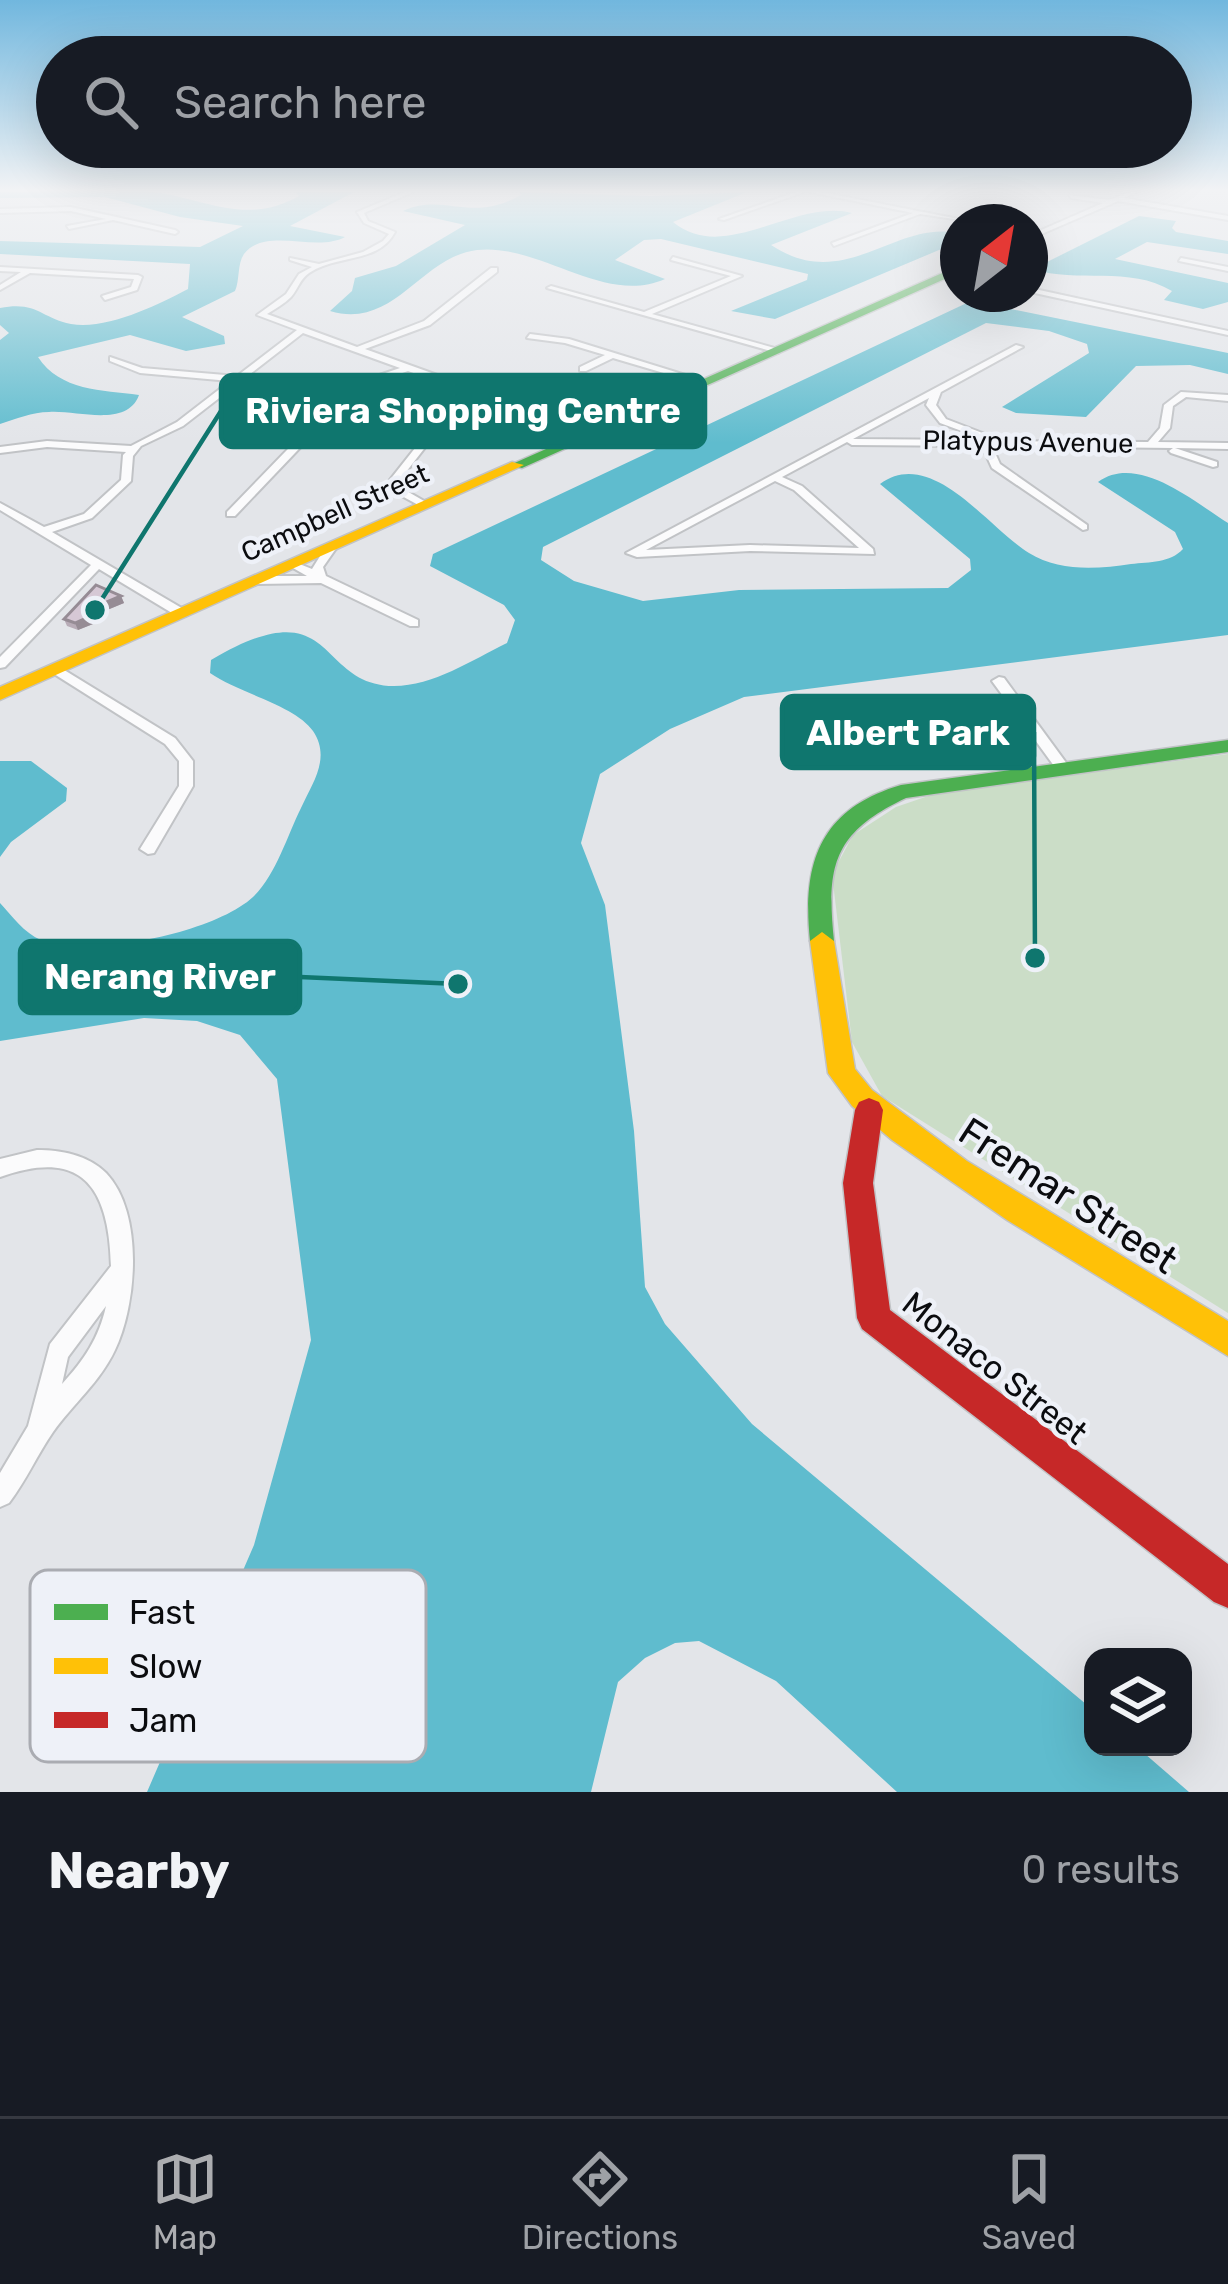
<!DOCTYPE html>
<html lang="en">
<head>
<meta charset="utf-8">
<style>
	body { margin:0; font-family:Rubik,sans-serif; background:#242831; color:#f1f3f6 }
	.controls { position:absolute; right:36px; bottom:36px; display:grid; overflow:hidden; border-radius:24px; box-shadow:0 12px 48px #0002 }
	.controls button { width:108px; height:108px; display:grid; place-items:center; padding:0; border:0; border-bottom:3px solid #363941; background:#171b24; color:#f1f3f6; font:60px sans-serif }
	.compass { position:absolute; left:940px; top:204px; width:108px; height:108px; border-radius:50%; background:#171b24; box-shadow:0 12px 48px #0002; rotate:31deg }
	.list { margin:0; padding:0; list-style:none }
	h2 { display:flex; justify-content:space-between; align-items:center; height:156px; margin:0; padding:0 48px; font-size:51px }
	h2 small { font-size:39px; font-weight:400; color:#9ea1a6 }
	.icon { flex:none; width:66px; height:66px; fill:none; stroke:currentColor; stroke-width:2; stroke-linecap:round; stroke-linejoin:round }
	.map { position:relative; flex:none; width:1228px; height:1792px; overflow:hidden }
	.search { position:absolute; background:#171b24; box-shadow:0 12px 48px #0002; left:36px; right:36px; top:36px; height:132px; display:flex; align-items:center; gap:30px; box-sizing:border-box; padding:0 42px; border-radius:66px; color:#9ea1a6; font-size:45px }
	.sheet { height:324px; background:#171b24 }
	nav { display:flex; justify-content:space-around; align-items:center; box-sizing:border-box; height:168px; border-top:3px solid #363941; background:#171b24; font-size:33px; color:#9ea1a6 }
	nav a { display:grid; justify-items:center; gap:6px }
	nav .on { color:#acadb0 }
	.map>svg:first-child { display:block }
	.green { fill:#cbddc7 }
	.water { fill:#5fbcce }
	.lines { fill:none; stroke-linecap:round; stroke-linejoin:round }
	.street-casing { stroke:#c1c3c6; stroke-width:4 }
	.fast-casing { stroke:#c1c3c6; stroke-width:3 }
	.slow-casing { stroke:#c1c3c6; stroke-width:3 }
	.jam-casing { stroke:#c1c3c6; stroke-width:3 }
	.street { fill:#fbfbfc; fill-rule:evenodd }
	.fast { fill:#4caf50; fill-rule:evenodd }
	.slow { fill:#ffc107; fill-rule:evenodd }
	.jam { fill:#c62828; fill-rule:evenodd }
	.wall { fill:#b8acb7 }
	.shaded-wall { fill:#968c95 }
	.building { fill:#d6c8d5; stroke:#968c95; stroke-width:3 }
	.labels { text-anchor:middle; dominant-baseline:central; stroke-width:9; stroke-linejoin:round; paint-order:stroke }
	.far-street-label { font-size:27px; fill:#0b0c0f; stroke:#eef1f8 }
	.street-label { font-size:33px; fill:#0b0c0f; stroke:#eef1f8 }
	.near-street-label { font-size:39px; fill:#0b0c0f; stroke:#eef1f8 }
	.key { fill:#eef1f8; stroke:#aaacb2; stroke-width:3 }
	.key-label { font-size:33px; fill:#0b0c0f }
	.leader { fill:none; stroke:#0f766e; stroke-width:4.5 }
	.callout-dot { fill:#0f766e; stroke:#eef1f8; stroke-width:4.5 }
	.callout { fill:#0f766e; stroke:#0f766e; stroke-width:4.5 }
	.callout-label { font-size:36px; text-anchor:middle; font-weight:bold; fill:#fff }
</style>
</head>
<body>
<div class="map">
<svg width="1228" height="1792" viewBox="0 0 1228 1792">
	<rect width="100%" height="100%" fill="#e3e5e9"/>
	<!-- green -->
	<path class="green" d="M1228 754V1313L882 1096 852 1042 832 874 853 835 896 807 934 794Z"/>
	<!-- water -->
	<path class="water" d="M0 192C49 192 104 185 153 192 207 199 246 226 299 196L295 192H354L290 226 345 237C316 253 266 226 244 254 237 264 240 280 235 291L182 317 224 336 225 344 186 351 130 335 38 357C60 391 102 390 139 395 127 428 77 410 49 412 32 412 16 419 0 424V340L9 333 0 325V308C38 301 40 318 71 324 108 330 157 305 188 289L190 264 0 254V241L200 247 243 226 180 217 105 197 0 198Z
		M519 192 651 196 747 192 673 222C725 265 794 198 852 213L771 245C845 294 893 220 958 233V242L775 319 731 311 807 280 808 274 661 239 644 240 615 260 665 279C604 306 540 243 477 250 420 257 395 330 330 311L352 291 355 278 396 266 465 225 403 211C445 192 470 224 521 195Z
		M1139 216 1176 221 1172 228 1176 232 1228 241V254L1147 242 1115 259 1228 283V302L1203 309 1164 300 1172 291C1129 265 1077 284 1033 269Z
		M971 301 1228 353V374L1190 365 1136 366 1086 417 1016 413 1002 407 1089 353 1087 344 1049 331 986 323 543 547 541 560 574 581 643 601 739 590 948 588 971 570 970 559 880 484C932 446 988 528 1029 553 1059 572 1098 569 1131 564 1150 562 1170 563 1183 549L1175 532 1098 482C1138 453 1194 502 1228 523V635L744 697 670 729 600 774 581 843 605 905 634 1131 645 1287 665 1324 752 1424 1093 1710V1747H1137L1189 1792H897L776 1681 699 1641 675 1643 645 1658 618 1682 591 1792H147L254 1545 311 1340 277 1079 240 1035 197 1021 144 1018 0 1041V903C12 916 24 933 41 940 92 958 214 933 253 897 276 875 287 836 301 808 313 782 331 758 313 731 295 705 238 693 210 673L211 660C338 585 314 685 394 686 433 686 472 660 507 643L515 620 504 605 430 566 433 554Z
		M0 761H31L67 788 66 801 11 842 0 857Z"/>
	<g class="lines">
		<defs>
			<path id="street" d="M405 192H413L364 213 368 221 395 232C378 264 337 254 309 273 300 279 298 289 291 297 284 304 275 309 267 314L357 347 424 321 491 268H497V272L430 325 365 349 593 431V435H587L492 401 448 418 399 481 398 486 431 505 422 507 389 489V481L442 414 483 398 408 371 356 389 235 516H227V512L350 385 400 368 303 333 183 426 141 446 133 456 131 481 92 518 52 532 185 610V616H177L99 569 5 667 0 668V657L91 565 0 510V503L44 527 84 514 121 480 123 455 126 452 47 447 0 453V447L47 441 131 446 177 422 230 381 140 373 110 361V357L142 368 237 376 297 330 257 315 286 294 299 274 312 267 290 260V258L319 264 363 252 383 241 389 234 364 223 357 212Z
				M796 192H804L724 220 719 219Z
				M810 192H821L974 222 920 214 834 246 832 243 913 213Z
				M1130 192H1137L1124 198 1228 216V220L1118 201 1030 239V235L1103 203 1071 198 1069 195 1109 200Z
				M71 207 175 230 178 232 175 234 113 220 69 229 67 226 106 219 71 211 0 213V209Z
				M673 257 742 276 652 314 778 349V353L547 288 551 286 644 312 731 276 671 260Z
				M1181 258 1228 267V271L1179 261Z
				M0 267 138 275 142 277 137 290 105 300 102 296 131 287 134 279 30 273 0 290V285L21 272 0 271Z
				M1030 288 1228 331V335L1030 292Z
				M530 334 569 339 708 382 701 384 613 358 586 371H580V367L605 355 565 343 527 338Z
				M1016 345 1023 347 941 392 936 405 946 419 985 434 989 441 1148 442 1160 428 1164 405 1181 392 1228 395V401L1186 397 1173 406 1170 428 1158 442 1228 443V449L1175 448 1217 462V466L1213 467 1171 453 1169 451 1173 448 992 446 1000 464 1087 525V529L1083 530 992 468 982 446 852 445 847 442 782 477 802 486 873 549 874 554 750 551 637 557 626 553ZM929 398 926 405 940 423 978 437 979 440 853 439ZM775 481 794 490 859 548 750 545 646 550Z
				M327 545 337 547 323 567 326 576 418 620V626H410L321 583 257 584 251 580 257 576H307L286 564 292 561 312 569Z
				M56 665 175 738 193 761V786L154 853 148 854 140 849 179 786V761L165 744 51 672V666Z
				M999 677 1004 678 1067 764 1069 767 1067 770H1057L992 681Z
				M37 1150C61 1150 88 1155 106 1173 144 1213 137 1304 115 1350 100 1382 73 1404 53 1432 37 1455 26 1481 9 1503L0 1507V1473L28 1426 50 1344 111 1266C109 1188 83 1147 0 1177V1159ZM106 1306C99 1338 84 1360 62 1384L68 1357Z"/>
			<path id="fast" d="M958 266V273L522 468 510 465Z
				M1228 740V752L906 798C834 832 826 865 834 941L822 950 810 941C802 864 819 809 901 785Z"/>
			<path id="slow" d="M512 462 524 465 0 700V687Z
				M822 932 834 941 855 1069 872 1090 967 1161 1228 1321V1356L1007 1220 892 1140 852 1106 828 1073 810 941Z"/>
			<path id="jam" d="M869 1098 879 1102 883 1110 873 1183 890 1310 1228 1564V1608L1214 1602 862 1329 857 1318 843 1183 855 1110 859 1102Z"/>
		</defs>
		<!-- street casing -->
		<use href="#street" class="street-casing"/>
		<!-- fast casing -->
		<use href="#fast" class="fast-casing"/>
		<!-- slow casing -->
		<use href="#slow" class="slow-casing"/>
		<!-- jam casing -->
		<use href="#jam" class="jam-casing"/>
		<!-- street -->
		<use href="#street" class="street"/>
		<!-- fast -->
		<use href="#fast" class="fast"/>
		<!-- slow -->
		<use href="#slow" class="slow"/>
		<!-- jam -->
		<use href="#jam" class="jam"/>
	</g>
	<!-- wall -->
	<path class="wall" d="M121 596 124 603 95 615 98 622 78 630 67 626 64 619Z"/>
	<!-- shaded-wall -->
	<path class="shaded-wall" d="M121 596 124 603 95 615 98 622 78 630 75 623 88 610Z"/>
	<!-- building -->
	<path class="building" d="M96 585 121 596 88 610 95 614 75 623 64 619Z"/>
	<!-- sky -->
	<linearGradient id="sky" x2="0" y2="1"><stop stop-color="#71b7de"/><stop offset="0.43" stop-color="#f2f3f5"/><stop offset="1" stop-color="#f2f3f5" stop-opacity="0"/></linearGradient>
	<rect width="1228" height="443" fill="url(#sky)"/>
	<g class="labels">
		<!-- far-street labels -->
		<g class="far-street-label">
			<text transform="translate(1028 442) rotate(1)">Platypus Avenue</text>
			<text transform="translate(335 513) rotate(-24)">Campbell Street</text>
		</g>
		<!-- street labels -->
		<g class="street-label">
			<text transform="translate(995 1368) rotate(38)">Monaco Street</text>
		</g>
		<!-- near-street labels -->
		<g class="near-street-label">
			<text transform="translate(1068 1196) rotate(33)">Fremar Street</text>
		</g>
	</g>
	<!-- legend -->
	<rect x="30" y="1570" width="396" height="192" rx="18" class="key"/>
	<rect x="54" y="1604" width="54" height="16" fill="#4caf50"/>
	<rect x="54" y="1658" width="54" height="16" fill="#ffc107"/>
	<rect x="54" y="1712" width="54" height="16" fill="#c62828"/>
	<g class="key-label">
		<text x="129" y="1624">Fast</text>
		<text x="129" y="1678">Slow</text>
		<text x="129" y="1732">Jam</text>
	</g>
	<!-- callouts -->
	<path class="leader" d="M95 610L221 411M1035 958L1034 732M458 984L300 977"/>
	<g class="callout-dot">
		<circle cx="95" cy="610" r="12"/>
		<circle cx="1035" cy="958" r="12"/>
		<circle cx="458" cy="984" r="12"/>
	</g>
	<g class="callout">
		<rect x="221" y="375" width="484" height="72" rx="12"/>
		<rect x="782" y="696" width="252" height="72" rx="12"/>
		<rect x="20" y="941" width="280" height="72" rx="12"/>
	</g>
	<g class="callout-label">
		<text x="463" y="423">Riviera Shopping Centre</text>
		<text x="908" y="745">Albert Park</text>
		<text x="160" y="989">Nerang River</text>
	</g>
</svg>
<div class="controls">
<button><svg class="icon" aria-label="layers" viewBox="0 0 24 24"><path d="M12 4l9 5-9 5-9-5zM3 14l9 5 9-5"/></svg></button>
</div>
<svg class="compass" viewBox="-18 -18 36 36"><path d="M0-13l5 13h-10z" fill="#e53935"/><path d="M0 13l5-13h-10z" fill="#9ea1a6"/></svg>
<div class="search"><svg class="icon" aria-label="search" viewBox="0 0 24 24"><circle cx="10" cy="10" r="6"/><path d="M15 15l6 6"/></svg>Search here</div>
</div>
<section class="sheet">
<h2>Nearby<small>0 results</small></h2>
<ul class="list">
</ul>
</section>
<nav>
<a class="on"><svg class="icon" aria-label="map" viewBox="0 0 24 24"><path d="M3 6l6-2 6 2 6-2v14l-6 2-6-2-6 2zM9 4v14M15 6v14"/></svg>Map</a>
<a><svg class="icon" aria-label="directions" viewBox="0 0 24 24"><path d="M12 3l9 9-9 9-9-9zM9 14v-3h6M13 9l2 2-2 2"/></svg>Directions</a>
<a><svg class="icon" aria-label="saved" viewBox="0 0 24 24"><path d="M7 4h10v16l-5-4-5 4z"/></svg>Saved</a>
</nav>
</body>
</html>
